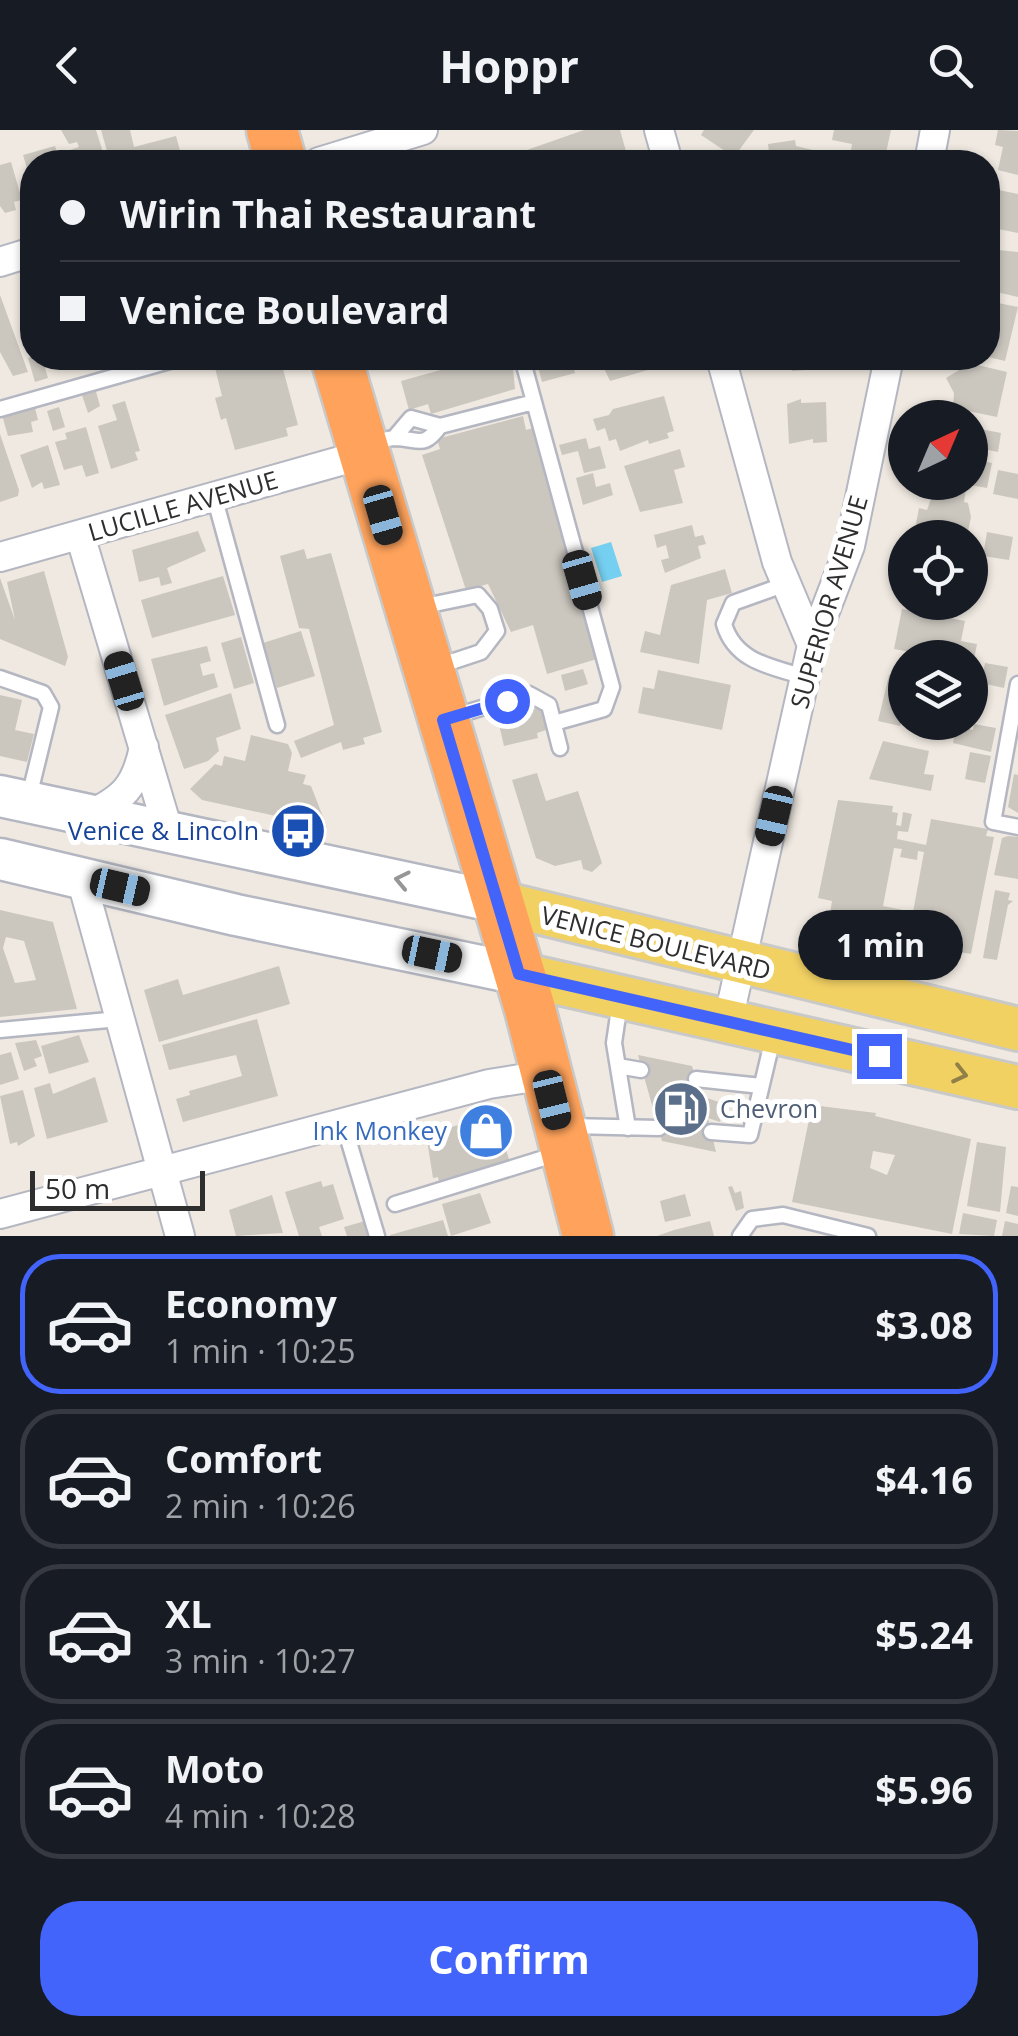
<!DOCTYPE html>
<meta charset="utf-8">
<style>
:root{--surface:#171b24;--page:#20242c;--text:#f1f3f6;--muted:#9ea1a6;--line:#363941;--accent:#4264fb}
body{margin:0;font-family:"Open Sans",sans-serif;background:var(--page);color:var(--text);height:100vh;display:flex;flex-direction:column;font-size:38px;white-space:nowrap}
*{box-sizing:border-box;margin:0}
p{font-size:32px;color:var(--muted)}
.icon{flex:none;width:55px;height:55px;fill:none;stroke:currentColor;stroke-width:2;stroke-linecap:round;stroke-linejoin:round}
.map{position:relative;height:1106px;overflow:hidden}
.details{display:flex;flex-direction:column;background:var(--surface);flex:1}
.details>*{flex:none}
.hud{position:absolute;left:20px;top:20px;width:980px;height:220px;border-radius:40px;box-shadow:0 2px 8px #0004;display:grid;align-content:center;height:220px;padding:0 40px;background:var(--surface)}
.needle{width:65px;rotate:44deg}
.tools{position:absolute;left:888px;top:270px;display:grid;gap:20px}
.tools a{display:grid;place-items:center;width:100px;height:100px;border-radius:50%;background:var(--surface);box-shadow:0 2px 8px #0004;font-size:50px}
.scale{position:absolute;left:30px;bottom:25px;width:175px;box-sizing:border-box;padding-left:10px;border:5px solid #2e2e2e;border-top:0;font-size:28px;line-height:35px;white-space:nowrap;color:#2e2e2e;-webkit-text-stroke:8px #fff;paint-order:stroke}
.end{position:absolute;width:45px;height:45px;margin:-22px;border:12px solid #4264fb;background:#fff;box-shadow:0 0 0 5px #fff}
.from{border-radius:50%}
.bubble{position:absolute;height:70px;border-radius:35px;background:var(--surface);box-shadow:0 2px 8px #0004;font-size:32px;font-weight:700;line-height:70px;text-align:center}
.car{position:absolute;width:30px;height:60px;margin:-30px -15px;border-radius:12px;box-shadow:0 0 8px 2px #0007;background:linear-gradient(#222 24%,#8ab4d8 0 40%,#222 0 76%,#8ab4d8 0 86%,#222 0)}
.hud b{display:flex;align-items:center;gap:35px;height:95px;font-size:38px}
.hud b+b{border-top:2px solid var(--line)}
.hud i{width:25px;height:25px;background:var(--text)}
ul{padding:18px 0 0;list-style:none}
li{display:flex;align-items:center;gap:30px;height:140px;margin:0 20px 15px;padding:0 20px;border:5px solid var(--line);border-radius:40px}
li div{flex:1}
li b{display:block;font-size:38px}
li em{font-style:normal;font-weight:700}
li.active{border-color:var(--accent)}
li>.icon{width:90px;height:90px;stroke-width:1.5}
.action{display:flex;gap:20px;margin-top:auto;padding:20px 40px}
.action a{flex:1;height:115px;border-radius:40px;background:var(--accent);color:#fff;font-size:40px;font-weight:700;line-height:115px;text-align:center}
header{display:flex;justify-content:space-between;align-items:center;height:130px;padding:0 40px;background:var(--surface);font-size:45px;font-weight:700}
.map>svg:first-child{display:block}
.water{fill:#75cff0}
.building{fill:#cbc7bf;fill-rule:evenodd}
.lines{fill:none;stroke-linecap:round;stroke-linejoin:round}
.lane-casing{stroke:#b4b7c1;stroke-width:19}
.street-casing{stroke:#b4b7c1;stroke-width:32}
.secondary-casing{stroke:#b4b7c1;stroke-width:45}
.primary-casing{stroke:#c9c9c9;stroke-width:48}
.highway-casing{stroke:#c9c9c9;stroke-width:55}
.lane{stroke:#fff;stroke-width:14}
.street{stroke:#fff;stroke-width:28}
.secondary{stroke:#fff;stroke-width:40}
.primary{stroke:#f2d163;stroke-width:42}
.highway{stroke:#ffa35c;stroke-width:50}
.oneway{stroke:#969696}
.oneway2{stroke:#908048}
.route{stroke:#4264fb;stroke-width:12}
.labels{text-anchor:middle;stroke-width:10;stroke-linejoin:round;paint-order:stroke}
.street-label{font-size:25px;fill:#2e2e2e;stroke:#fff}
.transit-label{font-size:25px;fill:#164399;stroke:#fff;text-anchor:end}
.service-label{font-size:25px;fill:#4e5e75;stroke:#fff;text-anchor:start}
.shop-label{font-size:25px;fill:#366cbe;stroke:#fff;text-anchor:end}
</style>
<header><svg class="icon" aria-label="back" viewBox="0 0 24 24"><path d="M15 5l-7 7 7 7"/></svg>Hoppr<svg class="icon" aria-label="search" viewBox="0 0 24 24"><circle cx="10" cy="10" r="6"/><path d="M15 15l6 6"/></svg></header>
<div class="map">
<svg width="1018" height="1106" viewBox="0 0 1018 1106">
<rect width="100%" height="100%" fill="#efe9e1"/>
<path class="water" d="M 611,412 L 622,446 L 602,452 L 591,418 Z"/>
<path class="building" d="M 61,0 L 96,0 L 106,32 L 71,32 L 67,21 L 79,17 L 77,12 L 69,14 Z
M 101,0 L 130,0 L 134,17 L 176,6 L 183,32 L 115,32 L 114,27 L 109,28 Z
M 584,0 L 620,0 L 629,32 L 527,32 L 524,21 Z
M 704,0 L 754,0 L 734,27 L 701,5 Z
M 834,0 L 891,0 L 884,32 L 849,32 L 852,14 L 832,10 Z
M 998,0 L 1018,1 L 1018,45 L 998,40 L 1003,17 L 995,15 Z
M 795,10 L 796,16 L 813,20 L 811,32 L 770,32 L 768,14 Z
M 55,16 L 60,32 L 32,32 L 29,45 L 23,25 Z
M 11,32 L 22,70 L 14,72 L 16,80 L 5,83 L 0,76 L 0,35 Z
M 994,59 L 1018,64 L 1018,103 L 988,97 L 988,64 L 992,65 Z
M 988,119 L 1018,122 L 1018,167 L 988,160 Z
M 0,165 L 28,242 L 13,246 L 0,222 Z
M 988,171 L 1018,177 L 1005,231 L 988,227 Z
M 32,174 L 32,207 L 31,207 L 23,177 Z
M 32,226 L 42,228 L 48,248 L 35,252 L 28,228 Z
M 222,228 L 280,228 L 298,295 L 286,298 L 288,306 L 235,320 L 226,288 L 221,290 L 215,268 L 222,266 L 213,230 Z
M 484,228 L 512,228 L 515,259 L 431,284 L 428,274 L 409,280 L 401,251 Z
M 536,228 L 571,228 L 575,243 L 542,252 Z
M 599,228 L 655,228 L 658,237 L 610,251 Z
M 791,228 L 818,228 L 819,239 L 792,241 Z
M 961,231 L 1007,242 L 997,287 L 953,278 L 954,263 L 946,248 L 959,240 Z
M 95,258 L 100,276 L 88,283 L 81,262 Z
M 664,266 L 674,301 L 667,303 L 669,308 L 649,314 L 648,310 L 620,321 L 616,309 L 609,311 L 605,298 L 597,301 L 593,289 L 609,285 L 613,279 Z
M 801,269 L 801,273 L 826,272 L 827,312 L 813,313 L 813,309 L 789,314 L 787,274 Z
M 125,271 L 140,321 L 135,322 L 138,330 L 111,339 L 98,296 L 117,290 L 112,275 Z
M 59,277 L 65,297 L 53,301 L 47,281 Z
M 27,278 L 35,278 L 38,290 L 31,292 L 33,302 L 8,306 L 2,285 Z
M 523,286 L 526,300 L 533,298 L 598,524 L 597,529 L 547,544 L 533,495 L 511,502 L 488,454 L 466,460 L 422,325 L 440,319 L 437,309 Z
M 86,297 L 99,343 L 86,347 L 82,335 L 64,340 L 55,312 L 67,309 L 65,303 Z
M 970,297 L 1001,303 L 998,322 L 979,318 L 977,330 L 992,333 L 987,358 L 970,355 Z
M 0,304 L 19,360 L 18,366 L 0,372 Z
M 586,308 L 589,319 L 600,316 L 606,338 L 584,343 L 578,321 L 562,325 L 559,315 Z
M 48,315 L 60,355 L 44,359 L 42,352 L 32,358 L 20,325 Z
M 680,319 L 685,337 L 674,340 L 683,373 L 640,382 L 624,336 Z
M 998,340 L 1018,344 L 1018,369 L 993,364 Z
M 593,343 L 596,357 L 610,353 L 613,365 L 583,375 L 576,348 Z
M 937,352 L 966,358 L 964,372 L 968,373 L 971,387 L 967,406 L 928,408 L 929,402 L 915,399 L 919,378 L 927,380 Z
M 692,395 L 695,407 L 703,405 L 706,414 L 698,416 L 701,428 L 665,443 L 661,430 L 669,428 L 666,415 L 657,418 L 654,405 Z
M 198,401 L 206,421 L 167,438 L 172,453 L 161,456 L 159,447 L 139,452 L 132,420 Z
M 987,402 L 1013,407 L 1009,430 L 983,426 Z
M 304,419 L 307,429 L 331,423 L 382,602 L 363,608 L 365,614 L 343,620 L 341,612 L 301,628 L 294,611 L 334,595 L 309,499 L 299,498 L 280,426 Z
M 970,429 L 981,431 L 975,460 L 970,459 Z
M 725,439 L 732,463 L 707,470 L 699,534 L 640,522 L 645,501 L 660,505 L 671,455 Z
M 44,441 L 68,527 L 65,536 L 0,509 L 0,448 L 15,490 L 7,452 Z
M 223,446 L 235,485 L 152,508 L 141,470 Z
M 902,479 L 965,491 L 961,511 L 977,514 L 972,540 L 970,528 L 937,528 L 930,525 L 931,521 L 922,520 L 921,524 L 894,519 Z
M 301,501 L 315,546 L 277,558 L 263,513 Z
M 241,507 L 254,553 L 234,559 L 221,513 Z
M 207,516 L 211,531 L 200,534 L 203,546 L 214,543 L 218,557 L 164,576 L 151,529 Z
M 985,533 L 1008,537 L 1004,558 L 981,553 Z
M 583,539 L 588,554 L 565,561 L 561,545 Z
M 658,540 L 731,555 L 722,600 L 638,583 L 643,557 L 654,559 Z
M 895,542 L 905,544 L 905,587 L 900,596 L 878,591 L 889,545 L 895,547 Z
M 231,563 L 241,599 L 216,608 L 219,621 L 208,631 L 184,639 L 165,585 Z
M 0,565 L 22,570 L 15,600 L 34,604 L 27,632 L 0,626 Z
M 531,578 L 544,579 L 549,599 L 537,603 L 538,608 L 504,616 L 497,586 Z
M 974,594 L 996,598 L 991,622 L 953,613 L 956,596 L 973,600 Z
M 251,605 L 288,614 L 292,623 L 288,641 L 306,645 L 303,654 L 311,656 L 327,697 L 202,670 L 190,659 L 215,634 L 222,636 L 224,626 L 245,631 Z
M 883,611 L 929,621 L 924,644 L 934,645 L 931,661 L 869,649 Z
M 970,622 L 991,626 L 985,653 L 965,649 Z
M 537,643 L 546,671 L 578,661 L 602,733 L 592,742 L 583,739 L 581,730 L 555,736 L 536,728 L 512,650 Z
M 1014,644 L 1018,645 L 1018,683 L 1008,677 Z
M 838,670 L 893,676 L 892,682 L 898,683 L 896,695 L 901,696 L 903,682 L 912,684 L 908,702 L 898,701 L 897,709 L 926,715 L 931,689 L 988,699 L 986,706 L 994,707 L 971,824 L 959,822 L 959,818 L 911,813 L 914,796 L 902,794 L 908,786 L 891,787 L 888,805 L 829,790 L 832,771 L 818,768 ZM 894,718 L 902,719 L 900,727 L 917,730 L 918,721 L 924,722 L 913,782 L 883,776 Z
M 1008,706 L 1018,707 L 1018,749 L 994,745 L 1002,708 Z
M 995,760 L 1010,763 L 1008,770 L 1013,771 L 1008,775 L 997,830 L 983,828 Z
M 0,780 L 53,792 L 77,879 L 0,887 ZM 6,807 L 24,811 L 36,850 L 15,853 L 3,818 Z
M 279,836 L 290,874 L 159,912 L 144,860 L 178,849 L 183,865 Z
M 257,889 L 278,966 L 183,992 L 176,969 L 190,965 L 189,961 L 242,946 L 236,925 L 169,940 L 162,915 Z
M 79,905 L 89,932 L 49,944 L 41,916 Z
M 36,910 L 42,926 L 34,929 L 37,936 L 24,941 L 15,913 Z
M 11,922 L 19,949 L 0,955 L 0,925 Z
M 638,925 L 692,936 L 701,966 L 725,974 L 720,992 L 708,988 L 716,1022 L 662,1011 Z
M 95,947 L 108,992 L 47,1009 L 34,958 L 50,953 L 53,964 Z
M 23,960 L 35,1006 L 18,1016 L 17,1012 L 10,1014 L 0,966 Z
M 812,975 L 876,983 L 875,986 L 971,1009 L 952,1104 L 792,1072 ZM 873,1021 L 895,1025 L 887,1045 L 870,1038 Z
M 491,986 L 497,989 L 510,1033 L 439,1052 L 438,1047 L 433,1048 L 426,1004 Z
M 977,1012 L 1006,1017 L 1000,1082 L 967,1076 Z
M 321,1051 L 323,1057 L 333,1054 L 344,1089 L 319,1097 L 322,1106 L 299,1106 L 285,1062 Z
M 732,1056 L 735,1063 L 741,1061 L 744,1078 L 736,1081 L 728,1057 Z
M 1011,1056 L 1018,1057 L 1018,1086 L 1006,1083 Z
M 480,1063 L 491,1093 L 451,1106 L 442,1074 Z
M 685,1064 L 691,1086 L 665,1092 L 660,1071 Z
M 272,1065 L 283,1103 L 236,1106 L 229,1080 Z
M 963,1083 L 997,1090 L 994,1106 L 959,1104 Z
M 443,1090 L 448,1106 L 390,1106 L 390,1105 Z
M 365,1091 L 369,1106 L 347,1106 L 344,1097 Z
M 710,1091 L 714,1106 L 657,1106 L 674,1100 Z
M 1005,1091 L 1018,1094 L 1018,1106 L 1002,1106 Z"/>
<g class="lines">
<g class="lane-casing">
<path id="lane" d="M 522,228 L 612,557 L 604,579 L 554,593
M 0,279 L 180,228
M 440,296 L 534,272
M 369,315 C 376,313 387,308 395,308 C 420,309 423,319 440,296 L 411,288 L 394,308
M 214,366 L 277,595
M 786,454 L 733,473 L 724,494 C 735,532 772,537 805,547
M 420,477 L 478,465 L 490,479 L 497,501 L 481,522 L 439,536
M 0,548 L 43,563 L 51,577 L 29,667
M 1018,554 L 993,692 L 1018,697
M 451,587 L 529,564 L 549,575 L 560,618
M 620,872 L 614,913 L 628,998
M 0,900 L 119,889
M 618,936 L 641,940
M 696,949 L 761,956
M 343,992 L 377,1106
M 569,996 L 659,998
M 711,1002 L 750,1005 L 773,908
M 395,1074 L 560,1023
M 740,1106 L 752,1089 L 783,1085 L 868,1106"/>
</g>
<g class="street-casing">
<path id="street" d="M 659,0 L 668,32
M 319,32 L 423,0
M 929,32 L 935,0
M 0,132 L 32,122
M 721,228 L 777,432 L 812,515
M 80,405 L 168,700
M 0,427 L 365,324
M 87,686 C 123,669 136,657 144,617
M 81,748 L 180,1106
M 728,891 L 812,515 L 850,416 L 889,228
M 0,1084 L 489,954 L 546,945"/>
</g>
<g class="secondary-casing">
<path id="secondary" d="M 0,666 L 497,772
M 0,729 L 236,785 L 519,844"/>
</g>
<g class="primary-casing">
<path id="primary" d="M 497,772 L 1018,899
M 519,844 L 1018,957"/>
</g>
<g class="highway-casing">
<path id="highway" d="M 272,0 L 281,32
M 336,228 L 530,879 L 588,1106"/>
</g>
<use href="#lane" class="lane"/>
<use href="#street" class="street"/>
<use href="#secondary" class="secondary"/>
<use href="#primary" class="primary"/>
<use href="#highway" class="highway"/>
</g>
<defs><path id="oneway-chevron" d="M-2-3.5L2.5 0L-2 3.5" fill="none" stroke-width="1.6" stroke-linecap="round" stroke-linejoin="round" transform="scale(2.5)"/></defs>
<use class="oneway" href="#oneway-chevron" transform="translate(402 750) rotate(-168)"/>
<use class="oneway2" href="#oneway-chevron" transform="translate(960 944) rotate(13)"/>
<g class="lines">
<path class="route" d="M 507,571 L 443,590 L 519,844 L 879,926"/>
</g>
<defs>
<g id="bus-disc" transform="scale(2.875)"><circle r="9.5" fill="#1a4fb4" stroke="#fff"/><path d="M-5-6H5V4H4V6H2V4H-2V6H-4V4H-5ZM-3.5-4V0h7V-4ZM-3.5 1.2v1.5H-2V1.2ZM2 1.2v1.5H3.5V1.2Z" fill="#fff"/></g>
<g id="fuel-disc" transform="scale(2.875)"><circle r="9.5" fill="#5c6f8a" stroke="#fff"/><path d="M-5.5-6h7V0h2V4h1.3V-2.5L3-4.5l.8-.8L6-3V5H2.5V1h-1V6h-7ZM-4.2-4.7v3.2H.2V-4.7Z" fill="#fff"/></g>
<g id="shop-disc" transform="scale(2.875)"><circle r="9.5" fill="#3f7fe0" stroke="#fff"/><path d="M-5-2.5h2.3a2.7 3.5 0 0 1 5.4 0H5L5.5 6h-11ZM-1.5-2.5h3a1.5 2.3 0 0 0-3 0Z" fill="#fff"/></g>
</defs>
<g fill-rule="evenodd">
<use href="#bus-disc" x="298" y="701"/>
<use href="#fuel-disc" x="681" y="979"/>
<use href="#shop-disc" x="486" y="1001"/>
</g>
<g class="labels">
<g class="street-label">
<text transform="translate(183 376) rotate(-16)" y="9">LUCILLE AVENUE</text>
<text transform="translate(829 472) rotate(-74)" y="9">SUPERIOR AVENUE</text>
<text transform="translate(656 813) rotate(14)" y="9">VENICE BOULEVARD</text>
</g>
<g class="transit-label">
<text x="259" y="710">Venice &amp; Lincoln</text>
</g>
<g class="service-label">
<text x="720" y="988">Chevron</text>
</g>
<g class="shop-label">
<text x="447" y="1010">Ink Monkey</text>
</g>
</g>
</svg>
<div class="tools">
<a><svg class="needle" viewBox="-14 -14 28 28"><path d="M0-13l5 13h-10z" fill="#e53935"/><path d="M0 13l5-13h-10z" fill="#9ea1a6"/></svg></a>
<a><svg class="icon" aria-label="locate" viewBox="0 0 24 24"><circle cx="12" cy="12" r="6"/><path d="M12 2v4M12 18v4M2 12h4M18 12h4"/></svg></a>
<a><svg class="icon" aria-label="layers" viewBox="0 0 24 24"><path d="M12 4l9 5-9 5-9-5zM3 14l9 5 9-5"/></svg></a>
</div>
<div class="scale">50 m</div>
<i class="end from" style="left:507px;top:571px"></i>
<i class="end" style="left:879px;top:926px"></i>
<div class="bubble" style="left:798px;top:780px;width:165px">1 min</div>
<i class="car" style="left:383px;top:385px;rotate:164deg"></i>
<i class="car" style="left:582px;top:450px;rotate:164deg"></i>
<i class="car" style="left:124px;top:551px;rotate:343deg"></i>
<i class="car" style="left:774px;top:686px;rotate:193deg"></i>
<i class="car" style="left:120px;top:757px;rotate:103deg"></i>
<i class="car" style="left:432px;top:824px;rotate:102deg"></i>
<i class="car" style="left:552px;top:970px;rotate:166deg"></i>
<div class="hud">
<b><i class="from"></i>Wirin Thai Restaurant</b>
<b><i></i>Venice Boulevard</b>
</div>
</div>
<section class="details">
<ul>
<li class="active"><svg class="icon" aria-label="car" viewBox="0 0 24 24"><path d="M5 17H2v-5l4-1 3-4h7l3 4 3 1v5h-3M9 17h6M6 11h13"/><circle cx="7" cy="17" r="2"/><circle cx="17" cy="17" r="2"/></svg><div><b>Economy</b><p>1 min · 10:25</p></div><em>$3.08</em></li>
<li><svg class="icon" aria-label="car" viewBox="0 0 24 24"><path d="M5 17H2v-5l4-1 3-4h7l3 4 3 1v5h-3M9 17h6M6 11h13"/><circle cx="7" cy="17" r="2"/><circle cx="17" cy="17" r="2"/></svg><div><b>Comfort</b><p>2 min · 10:26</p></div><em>$4.16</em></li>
<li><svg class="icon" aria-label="car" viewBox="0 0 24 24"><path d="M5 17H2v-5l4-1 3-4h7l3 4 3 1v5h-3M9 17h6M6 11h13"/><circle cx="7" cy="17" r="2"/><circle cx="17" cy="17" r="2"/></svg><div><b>XL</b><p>3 min · 10:27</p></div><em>$5.24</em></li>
<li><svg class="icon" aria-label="car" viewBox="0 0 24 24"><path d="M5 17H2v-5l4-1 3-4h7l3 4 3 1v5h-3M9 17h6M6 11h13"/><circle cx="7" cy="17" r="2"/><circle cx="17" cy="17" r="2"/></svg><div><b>Moto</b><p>4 min · 10:28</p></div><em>$5.96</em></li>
</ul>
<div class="action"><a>Confirm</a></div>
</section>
